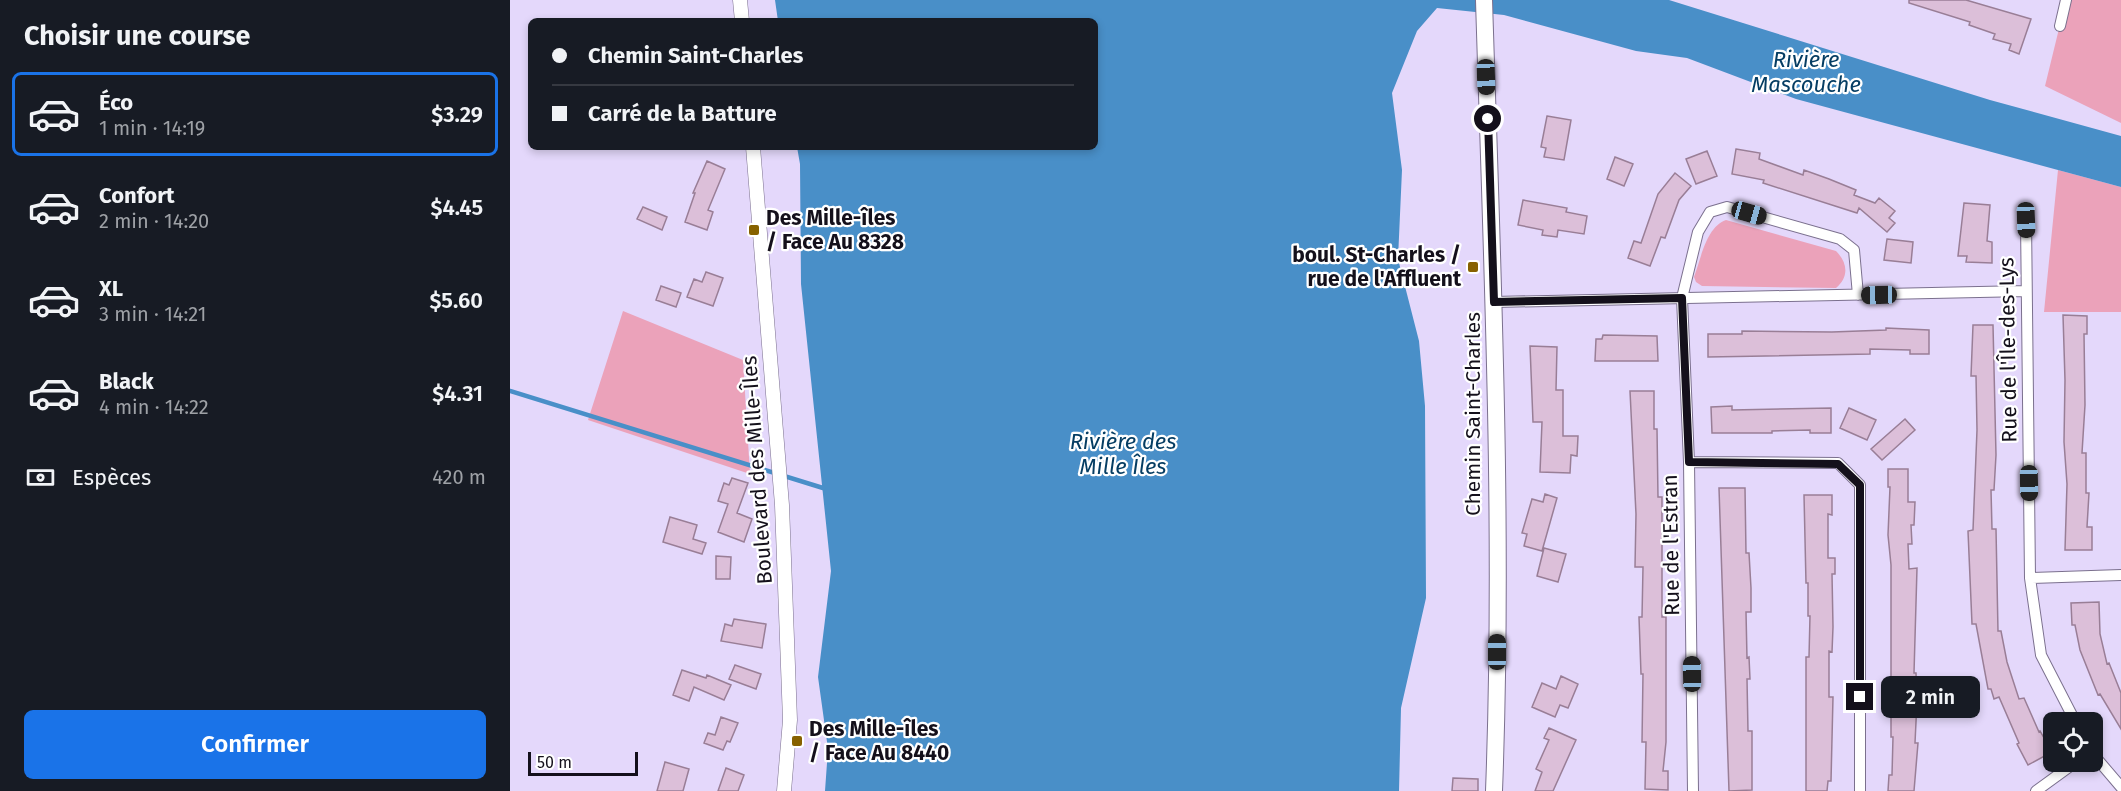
<!DOCTYPE html>
<html lang="fr">
<meta charset="utf-8">
<style>
:root{--surface:#171b24;--page:#20242c;--text:#f1f3f6;--muted:#9ea1a6;--line:#363941;--accent:#1a73e8}
body{margin:0;font-family:"Fira Sans",sans-serif;background:var(--page);color:var(--text);height:100vh;display:flex;flex-direction:column;font-size:22px;white-space:nowrap}
*{box-sizing:border-box;margin:0}
p{font-size:20px;color:var(--muted)}
.icon{flex:none;width:33px;height:33px;fill:none;stroke:currentColor;stroke-width:2;stroke-linecap:round;stroke-linejoin:round}
.map{position:relative;flex:1;overflow:hidden}
.panel{display:flex;flex-direction:column;background:var(--surface);width:510px}
.panel>*{flex:none}
.guide{position:absolute;left:18px;top:18px;width:570px;height:132px;border-radius:9px;box-shadow:0 3px 9px #0003;display:grid;align-content:center;height:132px;padding:0 24px;background:var(--surface)}
.buttons{position:absolute;left:1533px;top:712px;display:grid;gap:12px}
.buttons a{display:grid;place-items:center;width:60px;height:60px;border-radius:9px;background:var(--surface);box-shadow:0 3px 9px #0003;font-size:30px}
.scale{position:absolute;left:18px;bottom:15px;width:110px;box-sizing:border-box;padding-left:6px;border:3px solid #14101b;border-top:0;font-size:16px;line-height:21px;white-space:nowrap;color:#14101b;-webkit-text-stroke:4px #fff;paint-order:stroke}
.end{position:absolute;width:27px;height:27px;margin:-14px;border:8px solid #14101b;background:#fff;box-shadow:0 0 0 3px #fff}
.from{border-radius:50%}
.bubble{position:absolute;height:42px;border-radius:9px;background:var(--surface);box-shadow:0 3px 9px #0003;font-size:20px;font-weight:600;line-height:42px;text-align:center}
.car{position:absolute;width:18px;height:36px;margin:-18px -9px;border-radius:8px;box-shadow:0 0 4px 2px #0007;background:linear-gradient(#222 24%,#8ab4d8 0 40%,#222 0 76%,#8ab4d8 0 86%,#222 0)}
.guide b{display:flex;align-items:center;gap:21px;height:57px;font-size:22px}
.guide b+b{border-top:2px solid var(--line)}
.guide i{width:15px;height:15px;background:var(--text)}
ul{padding:0;list-style:none}
li{display:flex;align-items:center;gap:18px;height:84px;margin:0 12px 9px;padding:0 12px;border:3px solid transparent;border-radius:9px}
li div{flex:1}
li b{display:block;font-size:22px}
li em{font-style:normal;font-weight:600}
li.active{border-color:var(--accent)}
li>.icon{width:54px;height:54px;stroke-width:1.5}
h2{padding:0 24px;font-size:27px;line-height:72px}
.pay{display:flex;align-items:center;gap:15px;height:66px;padding:0 24px;font-size:22px}
.pay p{margin-inline-start:auto}
.action{display:flex;gap:12px;margin-top:auto;padding:12px 24px}
.action a{flex:1;height:69px;border-radius:9px;background:var(--accent);color:#fff;font-size:24px;font-weight:600;line-height:69px;text-align:center}
main{display:flex;flex:1;min-height:0}
.map>svg:first-child{display:block}
.green{fill:#eba2ba}
.water{fill:#498fc8}
.lines{fill:none;stroke-linecap:round;stroke-linejoin:round}
.stream{stroke:#498fc8;stroke-width:4.5}
.building{fill:#dcbfd9;stroke:#997e96;stroke-width:1.5}
.minor-casing{stroke:#7b708e;stroke-width:12}
.tertiary-casing{stroke:#7b708e;stroke-width:15}
.secondary-casing{stroke:#7b708e;stroke-width:18}
.minor{stroke:#fff;stroke-width:10}
.tertiary{stroke:#fff;stroke-width:14}
.secondary{stroke:#fff;stroke-width:16}
.route{stroke:#14101b;stroke-width:8}
.poi-dot{fill:#876100;stroke:#fff;stroke-width:2}
.labels{text-anchor:middle;stroke-width:4.5;stroke-linejoin:round;paint-order:stroke}
.poi-label{font-size:21px;font-weight:bold;fill:#14101b;stroke:#fff;text-anchor:start}
.street-label{font-size:21px;fill:#14101b;stroke:#fff}
.water-label{font-size:22px;font-style:italic;fill:#053d63;stroke:#fff}
</style>
<main>
<section class="panel">
<h2>Choisir une course</h2>
<ul>
<li class="active"><svg class="icon" aria-label="car" viewBox="0 0 24 24"><path d="M5 17H2v-5l4-1 3-4h7l3 4 3 1v5h-3M9 17h6M6 11h13"/><circle cx="7" cy="17" r="2"/><circle cx="17" cy="17" r="2"/></svg><div><b>Éco</b><p>1 min · 14:19</p></div><em>$3.29</em></li>
<li><svg class="icon" aria-label="car" viewBox="0 0 24 24"><path d="M5 17H2v-5l4-1 3-4h7l3 4 3 1v5h-3M9 17h6M6 11h13"/><circle cx="7" cy="17" r="2"/><circle cx="17" cy="17" r="2"/></svg><div><b>Confort</b><p>2 min · 14:20</p></div><em>$4.45</em></li>
<li><svg class="icon" aria-label="car" viewBox="0 0 24 24"><path d="M5 17H2v-5l4-1 3-4h7l3 4 3 1v5h-3M9 17h6M6 11h13"/><circle cx="7" cy="17" r="2"/><circle cx="17" cy="17" r="2"/></svg><div><b>XL</b><p>3 min · 14:21</p></div><em>$5.60</em></li>
<li><svg class="icon" aria-label="car" viewBox="0 0 24 24"><path d="M5 17H2v-5l4-1 3-4h7l3 4 3 1v5h-3M9 17h6M6 11h13"/><circle cx="7" cy="17" r="2"/><circle cx="17" cy="17" r="2"/></svg><div><b>Black</b><p>4 min · 14:22</p></div><em>$4.31</em></li>
</ul>
<div class="pay"><svg class="icon" aria-label="cash" viewBox="0 0 24 24"><path d="M3 7h18v10H3z"/><circle cx="12" cy="12" r="2"/></svg>Espèces<p>420 m</p></div>
<div class="action"><a>Confirmer</a></div>
</section>
<div class="map">
<svg width="1611" height="791" viewBox="0 0 1611 791">
<rect width="100%" height="100%" fill="#e4d8fb"/>
<path class="green" d="M 1556,0 L 1611,0 L 1611,123 L 1535,86 Z
M 1548,170 L 1611,187 L 1611,312 L 1534,312 Z
M 1216,220 L 1326,251 C 1338,263 1339,277 1326,288 L 1192,286 L 1186,282 L 1184,277 C 1191,259 1196,227 1216,220 Z
M 113,311 L 233,360 L 240,474 L 78,420 Z"/>
<path class="water" d="M 265,0 L 1159,0 L 1480,100 L 1611,136 L 1611,187 L 1286,99 L 1177,58 L 1126,51 L 994,15 L 927,8 L 907,31 L 882,93 L 892,170 L 888,259 L 909,341 L 915,406 L 916,598 L 891,708 L 889,791 L 315,791 L 318,749 L 308,677 L 321,571 L 291,284 L 290,164 L 287,147 L 585,147 L 585,21 L 268,21 Z"/>
<g class="lines">
<path class="stream" d="M 0,391 L 313,488"/>
</g>
<path class="building" d="M 1399,0 L 1456,0 L 1521,19 L 1509,54 L 1499,50 L 1501,44 L 1483,39 L 1485,34 L 1459,25 L 1460,22 L 1399,3 Z
M 1037,116 L 1061,120 L 1054,160 L 1034,157 L 1036,148 L 1031,147 Z
M 1226,149 L 1250,153 L 1249,159 L 1293,175 L 1294,170 L 1319,179 L 1346,190 L 1344,195 L 1365,203 L 1369,198 L 1385,211 L 1379,218 L 1385,223 L 1377,232 L 1349,208 L 1347,213 L 1253,183 L 1254,180 L 1222,174 Z
M 1197,151 L 1207,176 L 1186,184 L 1176,159 Z
M 1105,157 L 1123,164 L 1114,186 L 1097,179 Z
M 197,161 L 215,169 L 198,210 L 203,212 L 197,230 L 175,222 L 185,193 L 183,193 Z
M 1165,173 L 1181,186 L 1169,200 L 1155,238 L 1151,237 L 1140,266 L 1118,258 L 1124,241 L 1131,243 L 1148,194 Z
M 1013,200 L 1057,208 L 1056,212 L 1077,216 L 1074,234 L 1048,230 L 1047,237 L 1032,235 L 1033,230 L 1008,225 Z
M 1454,203 L 1480,205 L 1477,241 L 1482,242 L 1482,263 L 1456,262 L 1457,256 L 1448,256 Z
M 133,207 L 157,217 L 152,230 L 127,219 Z
M 1377,239 L 1403,242 L 1401,263 L 1374,260 Z
M 196,272 L 213,278 L 203,306 L 177,297 L 184,279 L 192,282 Z
M 151,286 L 171,293 L 166,307 L 146,300 Z
M 1553,315 L 1577,316 L 1577,334 L 1574,334 L 1575,405 L 1572,453 L 1576,453 L 1576,493 L 1579,493 L 1577,527 L 1582,527 L 1582,550 L 1555,550 L 1557,484 L 1554,442 L 1555,380 Z
M 1463,325 L 1483,325 L 1486,455 L 1484,490 L 1481,490 L 1482,529 L 1486,529 L 1488,631 L 1491,631 L 1497,662 L 1509,699 L 1514,698 L 1529,732 L 1530,731 L 1542,752 L 1518,765 L 1507,744 L 1509,743 L 1489,697 L 1484,699 L 1481,689 L 1478,689 L 1466,624 L 1462,624 L 1458,531 L 1463,530 L 1467,430 L 1466,376 L 1461,376 Z
M 1376,328 L 1419,330 L 1419,354 L 1400,354 L 1400,350 L 1360,349 L 1360,354 L 1198,357 L 1198,334 L 1232,334 L 1232,331 L 1322,332 L 1376,330 Z
M 1093,335 L 1147,336 L 1148,361 L 1085,361 L 1086,339 L 1092,339 Z
M 1020,346 L 1047,347 L 1046,390 L 1053,390 L 1053,436 L 1068,436 L 1067,456 L 1061,455 L 1060,473 L 1030,472 L 1032,422 L 1023,422 Z
M 1120,391 L 1144,391 L 1144,429 L 1147,429 L 1148,497 L 1152,497 L 1152,617 L 1156,617 L 1156,742 L 1153,771 L 1158,771 L 1158,790 L 1135,789 L 1136,742 L 1132,742 L 1133,674 L 1131,674 L 1129,617 L 1132,617 L 1133,567 L 1125,567 L 1126,514 Z
M 1222,406 L 1222,410 L 1321,408 L 1321,433 L 1300,433 L 1300,430 L 1262,431 L 1262,433 L 1202,433 L 1201,407 Z
M 1339,408 L 1366,420 L 1357,440 L 1330,428 Z
M 1395,419 L 1405,430 L 1372,460 L 1361,449 Z
M 1378,469 L 1398,469 L 1398,502 L 1405,502 L 1404,525 L 1401,525 L 1402,544 L 1398,544 L 1399,569 L 1407,568 L 1404,673 L 1406,673 L 1407,701 L 1405,743 L 1408,743 L 1404,791 L 1378,791 L 1379,775 L 1382,775 L 1383,737 L 1381,737 L 1381,565 L 1378,535 L 1380,487 L 1378,487 Z
M 222,478 L 238,483 L 227,513 L 242,519 L 234,542 L 208,532 L 218,504 L 208,501 L 214,483 L 219,485 Z
M 1209,488 L 1235,488 L 1236,553 L 1239,553 L 1241,588 L 1241,612 L 1236,612 L 1237,658 L 1239,657 L 1240,679 L 1237,679 L 1238,731 L 1242,731 L 1242,790 L 1219,791 Z
M 1035,494 L 1047,498 L 1032,551 L 1014,546 L 1017,534 L 1012,533 L 1022,499 L 1033,502 Z
M 1294,495 L 1322,495 L 1322,515 L 1318,514 L 1318,558 L 1325,558 L 1325,574 L 1322,574 L 1323,627 L 1322,652 L 1319,651 L 1319,697 L 1323,697 L 1321,781 L 1318,781 L 1317,791 L 1296,791 L 1296,657 L 1299,657 L 1300,616 L 1298,616 L 1298,583 L 1296,583 Z
M 160,517 L 187,525 L 183,539 L 196,543 L 192,554 L 153,542 Z
M 1034,548 L 1056,554 L 1048,582 L 1027,576 Z
M 206,556 L 221,557 L 220,579 L 206,579 Z
M 1589,602 L 1590,634 L 1597,664 L 1599,663 L 1611,693 L 1611,729 L 1590,694 L 1588,695 L 1570,650 L 1565,625 L 1562,625 L 1561,603 Z
M 224,619 L 256,624 L 252,648 L 211,641 L 215,624 L 222,626 Z
M 225,665 L 251,674 L 246,689 L 219,679 Z
M 172,670 L 196,678 L 197,675 L 221,685 L 214,700 L 184,687 L 179,701 L 163,695 Z
M 1051,676 L 1068,684 L 1058,708 L 1050,705 L 1045,717 L 1022,707 L 1032,683 L 1046,689 Z
M 211,717 L 228,723 L 220,742 L 217,741 L 213,750 L 194,743 L 198,733 L 205,735 Z
M 1039,728 L 1066,740 L 1043,791 L 1025,791 L 1032,772 L 1026,769 L 1039,740 L 1034,738 Z
M 155,762 L 179,769 L 173,791 L 147,791 Z
M 216,768 L 234,775 L 228,791 L 208,791 Z
M 943,778 L 968,779 L 968,791 L 942,791 Z"/>
<g class="lines">
<g class="minor-casing">
<path id="minor" d="M 1550,26 L 1556,0
M 1516,220 L 1520,578 L 1531,655 L 1566,723
M 984,302 L 1516,291
M 1179,462 L 1328,463 L 1350,485 L 1350,791
M 1520,578 L 1611,575
M 1582,753 L 1611,787
M 1183,791 L 1179,462 L 1172,298 L 1188,232 L 1200,212 L 1217,207 L 1330,239 L 1344,250 L 1348,295
M 1526,791 L 1566,762"/>
</g>
<g class="tertiary-casing">
<path id="tertiary" d="M 230,0 L 232,21
M 243,147 L 272,505 L 280,720 L 274,791"/>
</g>
<g class="secondary-casing">
<path id="secondary" d="M 974,0 C 982,263 994,528 984,791"/>
</g>
<use href="#minor" class="minor"/>
<use href="#tertiary" class="tertiary"/>
<use href="#secondary" class="secondary"/>
</g>
<g class="lines">
<path class="route" d="M 978,119 L 984,302 L 1172,298 L 1179,462 L 1328,464 L 1350,485 L 1350,697"/>
</g>
<g class="poi-dot">
<rect x="238" y="224" width="12" height="12" rx="3"/>
<rect x="957" y="261" width="12" height="12" rx="3"/>
<rect x="281" y="735" width="12" height="12" rx="3"/>
</g>
<g class="labels">
<g class="poi-label">
<text x="256" y="225">Des Mille-îles<tspan x="256" dy="24">/ Face Au 8328</tspan></text>
<text x="951" y="262" text-anchor="end">boul. St-Charles /<tspan x="951" dy="24">rue de l'Affluent</tspan></text>
<text x="299" y="736">Des Mille-îles<tspan x="299" dy="24">/ Face Au 8440</tspan></text>
</g>
<g class="street-label">
<text transform="translate(1498 350) rotate(-91)" y="7">Rue de l'Île-des-Lys</text>
<text transform="translate(963 414) rotate(-90)" y="7">Chemin Saint-Charles</text>
<text transform="translate(247 470) rotate(-94)" y="7">Boulevard des Mille-Îles</text>
<text transform="translate(1161 545) rotate(-91)" y="7">Rue de l'Estran</text>
</g>
<g class="water-label">
<text x="1296" y="67">Rivière<tspan x="1296" dy="25">Mascouche</tspan></text>
<text x="613" y="449">Rivière des<tspan x="613" dy="25">Mille Îles</tspan></text>
</g>
</g>
</svg>
<div class="buttons">
<a><svg class="icon" aria-label="locate" viewBox="0 0 24 24"><circle cx="12" cy="12" r="6"/><path d="M12 2v4M12 18v4M2 12h4M18 12h4"/></svg></a>
</div>
<div class="scale">50 m</div>
<i class="end from" style="left:978px;top:119px"></i>
<i class="end" style="left:1350px;top:697px"></i>
<div class="bubble" style="left:1371px;top:676px;width:99px">2 min</div>
<i class="car" style="left:976px;top:77px;rotate:178deg"></i>
<i class="car" style="left:1239px;top:213px;rotate:106deg"></i>
<i class="car" style="left:1516px;top:220px;rotate:178deg"></i>
<i class="car" style="left:1369px;top:295px;rotate:269deg"></i>
<i class="car" style="left:1519px;top:483px;rotate:179deg"></i>
<i class="car" style="left:987px;top:652px;rotate:0deg"></i>
<i class="car" style="left:1182px;top:674px;rotate:359deg"></i>
<div class="guide">
<b><i class="from"></i>Chemin Saint-Charles</b>
<b><i></i>Carré de la Batture</b>
</div>
</div>
</main>
